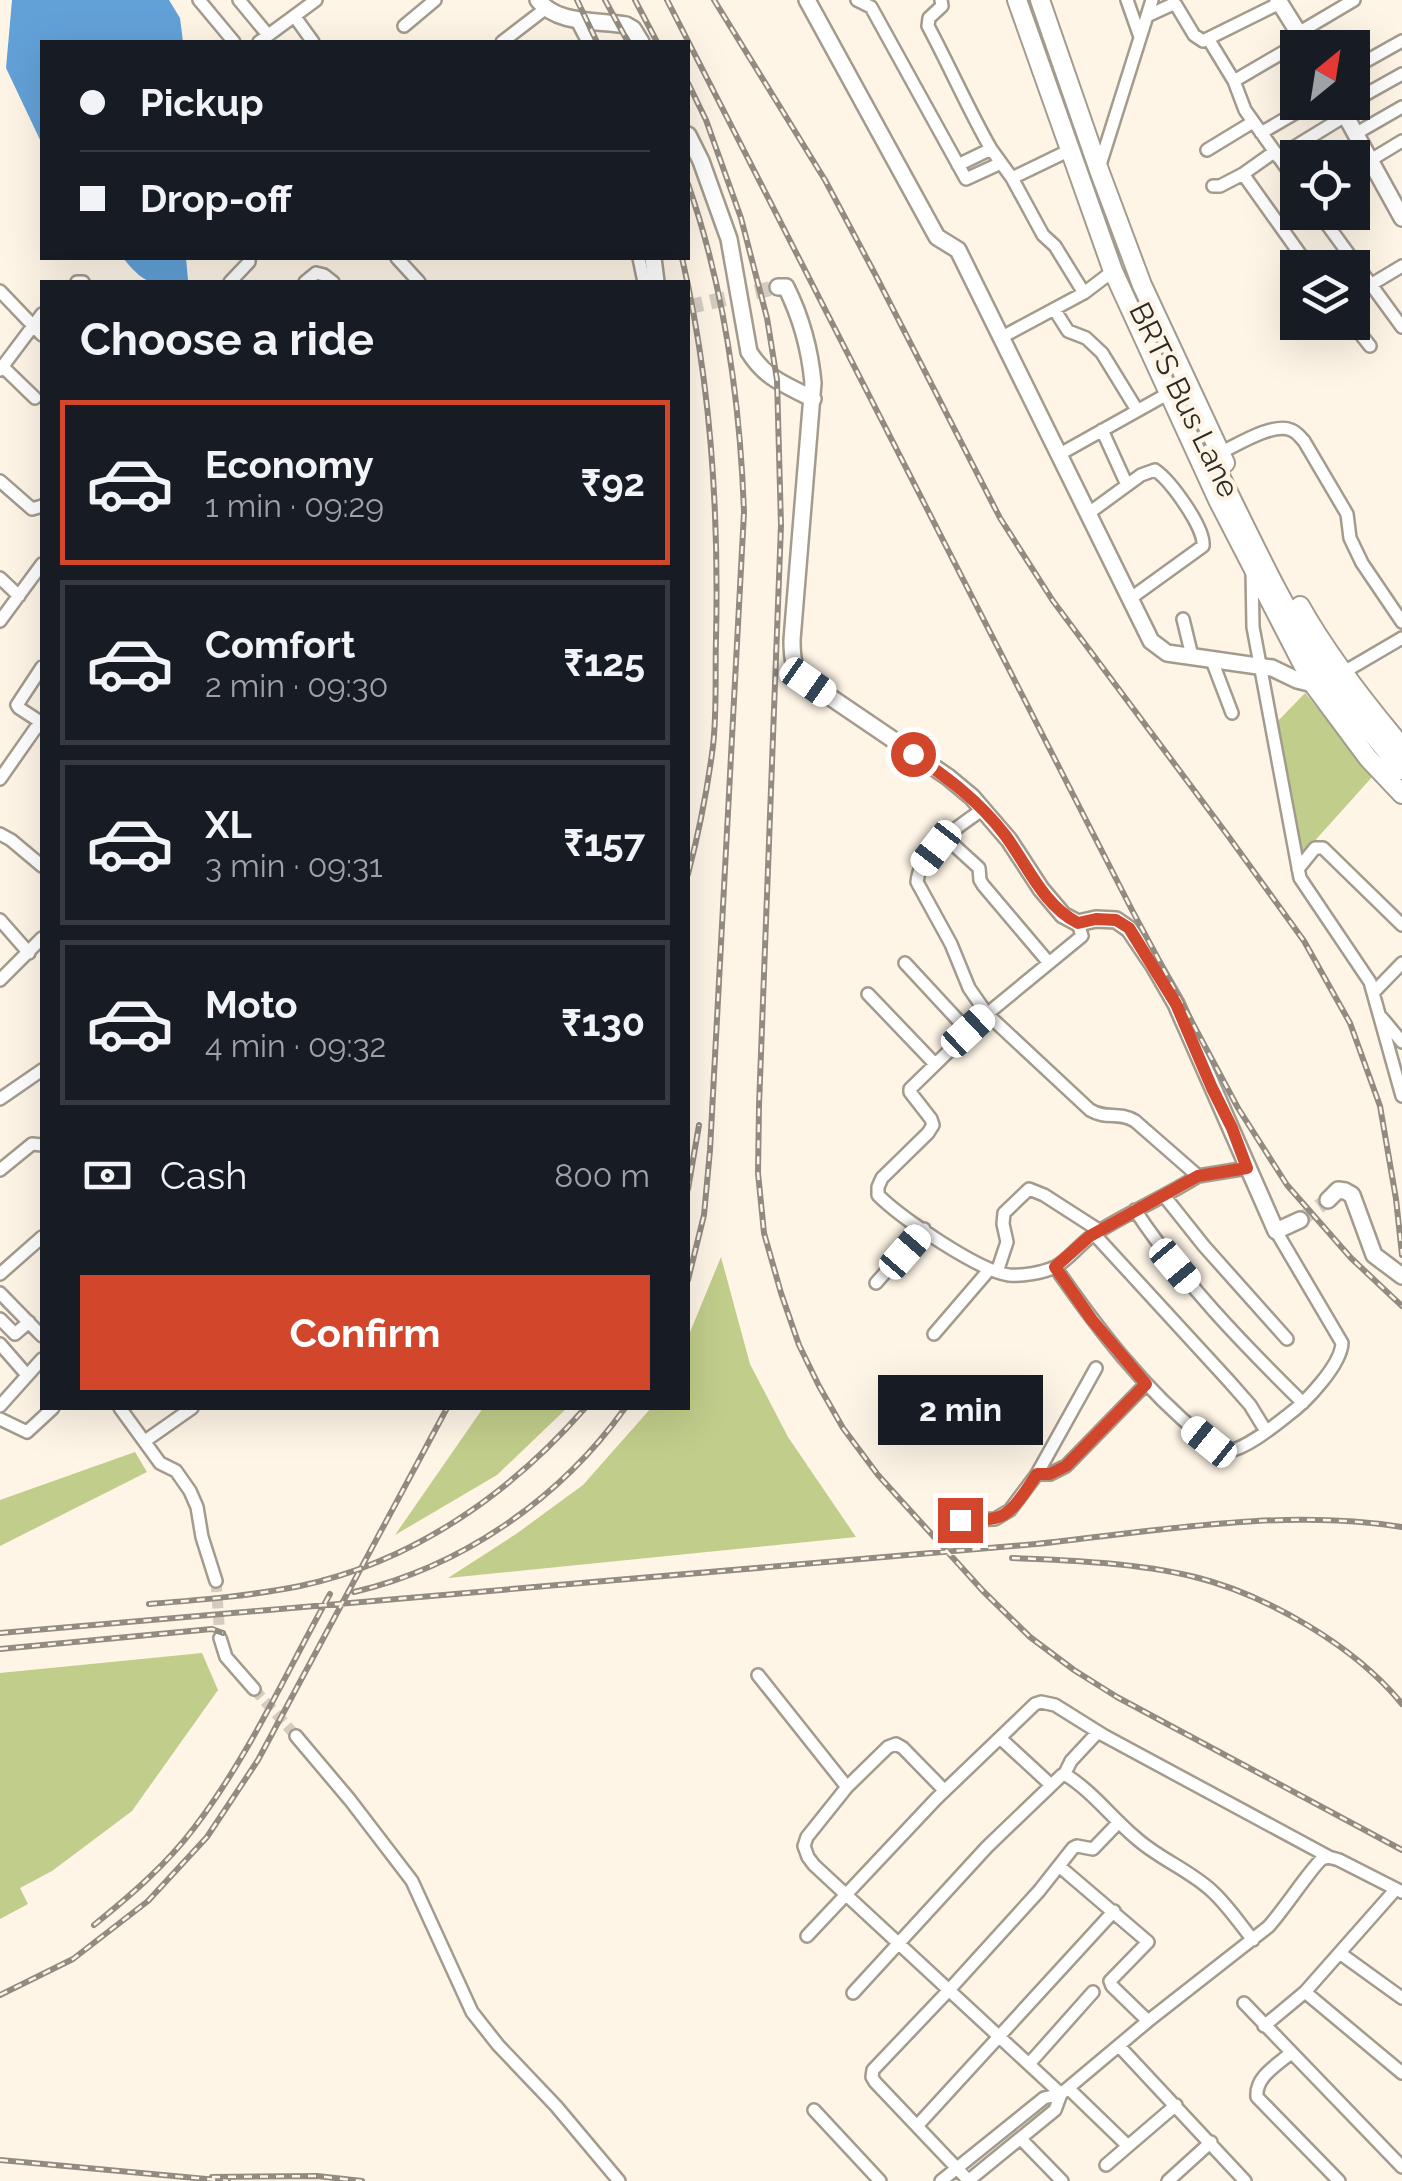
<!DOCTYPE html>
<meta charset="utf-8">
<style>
:root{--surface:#171b24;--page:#242831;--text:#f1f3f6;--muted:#9ea1a6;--line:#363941;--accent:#d2462b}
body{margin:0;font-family:Raleway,sans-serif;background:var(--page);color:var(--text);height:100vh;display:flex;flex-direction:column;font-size:38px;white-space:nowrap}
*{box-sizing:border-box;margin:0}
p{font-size:32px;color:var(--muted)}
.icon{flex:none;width:55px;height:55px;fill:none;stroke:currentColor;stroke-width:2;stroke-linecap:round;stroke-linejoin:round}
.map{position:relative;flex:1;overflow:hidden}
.side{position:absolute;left:40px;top:280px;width:650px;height:1130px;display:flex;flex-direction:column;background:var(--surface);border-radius:0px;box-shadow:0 10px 40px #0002}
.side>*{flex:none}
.banner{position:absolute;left:40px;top:40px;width:650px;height:220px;border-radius:0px;box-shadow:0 10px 40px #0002;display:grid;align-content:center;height:220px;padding:0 40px;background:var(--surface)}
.needle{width:65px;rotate:30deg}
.controls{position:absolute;left:1280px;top:30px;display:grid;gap:20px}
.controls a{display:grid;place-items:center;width:90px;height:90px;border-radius:0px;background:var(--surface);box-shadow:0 10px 40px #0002;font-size:50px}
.end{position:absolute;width:45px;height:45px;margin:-22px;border:12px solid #d2462b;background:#fff;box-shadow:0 0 0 5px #fff}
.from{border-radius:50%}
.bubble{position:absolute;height:70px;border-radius:0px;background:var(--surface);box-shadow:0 10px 40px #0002;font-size:32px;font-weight:700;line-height:70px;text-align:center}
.car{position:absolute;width:30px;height:60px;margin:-30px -15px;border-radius:12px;box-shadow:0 0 8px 2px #0007;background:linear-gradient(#fff 24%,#345 0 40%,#fff 0 76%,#345 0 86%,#fff 0)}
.banner b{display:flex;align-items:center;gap:35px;height:95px;font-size:38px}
.banner b+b{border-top:2px solid var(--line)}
.banner i{width:25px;height:25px;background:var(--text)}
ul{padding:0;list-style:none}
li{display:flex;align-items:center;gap:30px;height:165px;margin:0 20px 15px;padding:0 20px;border:5px solid var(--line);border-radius:0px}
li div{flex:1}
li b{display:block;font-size:38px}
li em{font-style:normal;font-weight:700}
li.selected{border-color:var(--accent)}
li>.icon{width:90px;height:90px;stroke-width:1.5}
h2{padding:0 40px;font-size:45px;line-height:120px}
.pay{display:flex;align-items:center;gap:25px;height:110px;padding:0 40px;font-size:38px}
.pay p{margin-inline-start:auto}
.cta{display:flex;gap:20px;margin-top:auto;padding:20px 40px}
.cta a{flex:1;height:115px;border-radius:0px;background:var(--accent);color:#fff;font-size:40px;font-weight:700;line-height:115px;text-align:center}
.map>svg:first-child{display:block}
.green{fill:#c1cd8a}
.water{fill:#62a1d8}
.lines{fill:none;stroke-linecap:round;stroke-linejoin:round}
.street-tunnel{stroke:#d4ccc0;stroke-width:11;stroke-dasharray:11 5.5;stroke-linecap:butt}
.secondary-tunnel{stroke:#d4ccc0;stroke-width:15;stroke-dasharray:15 8;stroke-linecap:butt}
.street-casing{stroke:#a39b8d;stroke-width:16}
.secondary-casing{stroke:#a39b8d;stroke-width:20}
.primary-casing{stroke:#a39b8d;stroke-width:22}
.street{stroke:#fff;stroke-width:11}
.secondary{stroke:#fff;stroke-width:15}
.primary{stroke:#fff;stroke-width:18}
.rail-casing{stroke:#928b82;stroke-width:6}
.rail{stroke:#fef5e7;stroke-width:2.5;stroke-dasharray:8;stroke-linecap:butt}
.route{stroke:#d2462b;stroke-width:12}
.labels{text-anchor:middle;stroke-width:9;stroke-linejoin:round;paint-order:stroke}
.street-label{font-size:30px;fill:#2e2a25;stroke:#fef5e7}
</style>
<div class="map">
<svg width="1402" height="2181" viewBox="0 0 1402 2181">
<rect width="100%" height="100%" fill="#fef5e7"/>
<path class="green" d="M 1305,693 L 1373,776 L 1302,855 L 1277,722 Z
M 721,1257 L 750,1364 L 788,1437 L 856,1537 L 448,1578 L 516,1534 L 583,1485 L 651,1408 L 688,1408 L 688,1337 Z
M 483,1408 L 567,1408 L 497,1475 L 395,1535 Z
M 135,1452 L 147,1472 L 0,1546 L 0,1500 Z
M 202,1653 L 218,1690 L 132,1811 L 52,1871 L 20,1888 L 28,1904 L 0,1919 L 0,1673 Z"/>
<path class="water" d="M 12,0 L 169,0 L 180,18 L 183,42 L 42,42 L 42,144 L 6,68 Z
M 123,258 L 186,258 L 188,280 L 186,282 C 150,283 147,287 123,258 Z"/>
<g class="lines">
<path class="street-tunnel" d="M 216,1581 L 220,1638
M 254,1689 L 296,1736"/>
<path class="secondary-tunnel" d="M 688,307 L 778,287
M 1300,1220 L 1328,1200"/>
<g class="street-casing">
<path id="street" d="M 199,0 L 234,42
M 239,0 L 268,35
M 857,0 L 871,7 L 966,179 L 1001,163
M 941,0 L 942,6 L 929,18 L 928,26 C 950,67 968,109 991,149
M 1127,0 L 1140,37
M 1147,16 L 1171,5 L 1176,5 L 1194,35 L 1203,41 L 1280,3
M 295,17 L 313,42
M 576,19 L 588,42
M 404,26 L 435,0
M 1300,32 L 1354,0
M 1209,40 L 1234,81 L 1245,110 L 1298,184
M 259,42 L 316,0
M 502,42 L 545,9
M 1352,69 L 1402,41
M 1234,81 L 1304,40
M 1352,102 L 1402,74
M 1261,133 L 1314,102
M 1355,134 L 1402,107
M 1207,150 L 1253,122
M 1274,152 L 1243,174 L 1310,268
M 1278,157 L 1345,116
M 1369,161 L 1402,141
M 958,165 L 991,149 L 1012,178 L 1043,235 L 1055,246 L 1084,293
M 1099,168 L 1152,0
M 1012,178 L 1070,150
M 1213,186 L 1220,186 L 1243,174
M 1318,212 L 1402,327
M 397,258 L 419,282
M 639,258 L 644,282
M 77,282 L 83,282
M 230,282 L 249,262 L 249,258
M 305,282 L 316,273 L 324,275 L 333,282
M 0,291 L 42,335
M 1352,300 L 1372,284 L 1402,266
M 1054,309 L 1068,331 L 1086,338 L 1102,353 L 1137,410
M 1351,322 L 1370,346
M 1002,337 L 1084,293 L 1113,271
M 3,367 L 35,398
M 0,370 L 42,314
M 1102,430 L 1127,485
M 1220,453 C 1237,445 1273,422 1291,430 C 1297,432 1300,437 1304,441 L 1347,514 L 1350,538 L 1362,563 L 1402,622
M 1060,454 L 1169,393
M 0,481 L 32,509 L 42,506
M 1089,513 L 1141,475 L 1155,470 C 1171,481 1205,528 1203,546 L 1131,598
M 1252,570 L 1253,627 L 1300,878 L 1370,982 L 1402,1096
M 0,578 L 19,596
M 1183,619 L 1192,656
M 0,621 L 42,564
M 1211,658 L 1232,713
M 42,667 L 17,705 L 19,708 L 42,723
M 1344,672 L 1402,638
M 0,779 L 35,729 L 42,724
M 983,809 C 959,827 920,849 917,882 L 951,944 L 969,988 L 987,1014 L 1090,1110 C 1107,1120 1118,1111 1135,1121 L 1198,1176 L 1247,1168
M 0,834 L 11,840 L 42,866
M 945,837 L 979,868 L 980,880 L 983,885 L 1049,963
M 1298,869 L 1315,848 L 1323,848 L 1402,925
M 0,920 L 29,953
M 1078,923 L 1082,936 L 987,1014 L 910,1089 L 910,1092 L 931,1119 L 933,1125 L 928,1133 L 882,1178 L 878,1187 L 878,1195 C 901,1218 979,1271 1009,1275 C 1023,1276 1042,1273 1055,1267 C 1070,1259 1081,1242 1096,1233 C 1129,1212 1165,1197 1198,1176
M 905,963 L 968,1031
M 0,980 L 42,938
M 1373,993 L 1402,963
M 868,994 L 934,1063
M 1382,1018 L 1402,1042
M 0,1099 L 42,1070
M 0,1170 L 32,1144 L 42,1145
M 1165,1197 L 1204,1246 L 1287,1339
M 1135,1210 C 1182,1281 1242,1343 1303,1403
M 1094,1234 L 1228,1380 L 1250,1405 L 1266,1431
M 1055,1267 C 1098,1329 1143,1388 1202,1436 C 1209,1442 1219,1452 1228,1451 C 1246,1449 1274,1426 1288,1415 C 1306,1402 1341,1365 1342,1343 L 1276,1231
M 997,1272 L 1007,1242 L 1003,1224 L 1004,1213 L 1029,1189 L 1044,1195 L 1100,1231
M 0,1274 L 42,1237
M 876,1283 L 924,1229
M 0,1293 L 42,1336
M 0,1319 L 15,1334 L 29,1322
M 934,1334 L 989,1270
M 0,1344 L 27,1375
M 0,1406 L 42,1359
M 120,1408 L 160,1463 L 176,1471 L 190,1491 L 197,1507 L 202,1537 L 216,1581
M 0,1419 L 27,1432 L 53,1408
M 145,1441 L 192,1408
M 1037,1474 L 1050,1474 L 1066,1466 L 1146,1384
M 960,1520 L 995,1519 L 1010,1510 L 1037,1474 L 1096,1368
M 220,1638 L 226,1657 L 254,1689
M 758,1675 L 847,1787 L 807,1837 L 804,1846 L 808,1857 L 814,1865 L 1061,2094
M 296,1736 L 350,1800 L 412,1881 L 472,2012 L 498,2045 L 556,2106 L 619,2181
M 1000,1738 L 1051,1785
M 1064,1775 L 1071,1761 L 1098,1732
M 847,1787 L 888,1747 L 896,1744 L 903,1748 L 944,1790
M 1059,1866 L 1148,1942 L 1110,1981 L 1112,1986 L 1148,2021
M 807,1936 L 936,1799 L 1035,1704 L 1041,1702 L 1055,1705 L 1103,1735 L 1331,1858
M 1341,1954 L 1402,1998
M 1305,1992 L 1402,2073
M 853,1993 L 987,1847 L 1062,1775 L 1066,1775 C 1093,1792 1112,1818 1136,1838 C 1159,1859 1190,1870 1213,1892 C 1228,1906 1240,1924 1253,1940
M 1244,2003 L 1402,2167
M 1264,2026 L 1305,1992 L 1396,1889
M 1119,2046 L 1245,2181
M 1291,2053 C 1277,2065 1255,2077 1257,2097 L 1339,2181
M 1029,2064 L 1093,1992
M 1068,2088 L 1128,2146
M 814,2110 L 880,2181
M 917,2126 L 1114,1911
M 1021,2139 L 1062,2181
M 1106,2165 L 1176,2105
M 941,2181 L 1044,2098 L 1061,2094
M 968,2181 L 1055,2110 L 1061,2094 L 1148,2021 L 1268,1927 C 1280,1915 1314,1864 1322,1859 C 1329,1856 1332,1858 1339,1860 L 1402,1892
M 969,2181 L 875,2082 L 872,2077 L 873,2070 L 949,1990 L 1039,1891 L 1073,1848 L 1077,1846 L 1093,1849 L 1119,1822
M 1168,2181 L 1211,2142"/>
</g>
<g class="secondary-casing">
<path id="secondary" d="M 538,0 C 558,25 597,20 626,25 L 633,29 L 641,42
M 807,0 L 937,237 L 958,250 L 1151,641 L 1167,653 L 1272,668 L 1297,680 L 1313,684 L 1317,682
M 1278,0 L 1308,48
M 1338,102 L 1402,218
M 688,135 L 701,161 L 729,239 L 749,352 C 767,380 785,384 813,399
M 653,258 L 656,282
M 778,287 L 786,287 C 801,317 810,350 813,383 L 792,640 C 792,659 793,670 808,682 L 948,777 L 972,797 L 1009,840 L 1041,889 L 1063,915 L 1078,923 L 1096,919 L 1116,920 L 1129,929 L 1154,966 L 1176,1004 L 1276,1231 L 1300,1220
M 1328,1200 L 1338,1190 L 1345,1191 L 1352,1195 L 1374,1255 L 1402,1276"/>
</g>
<g class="primary-casing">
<path id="primary" d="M 1017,0 L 1113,271 L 1218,500 L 1313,684 L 1368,758 L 1402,794
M 1040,0 L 1099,170 L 1142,285 L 1225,463
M 1209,454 C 1245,525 1278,600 1321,666 C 1345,703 1375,736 1402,770
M 1300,606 C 1328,656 1365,703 1402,747"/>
</g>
<use href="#street" class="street"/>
<use href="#secondary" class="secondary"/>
<use href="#primary" class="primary"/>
<g class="rail-casing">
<path id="rail" d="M 577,0 L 597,42
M 605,0 L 628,42
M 635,0 L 657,42
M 667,0 L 1132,910 L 1238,1108 L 1287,1185 L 1351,1258 L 1402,1306
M 714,0 L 825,180 L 875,274 L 1000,518 L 1053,601 L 1226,833 L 1304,941 L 1350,1023 L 1380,1106 L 1396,1199 L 1402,1255
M 688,83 L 706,120 L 741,218 L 767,318 L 777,380 L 781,525 L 759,1106 L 758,1173 L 764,1233 L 781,1293 L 799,1345 L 819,1386 L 843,1428 L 878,1475 L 983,1591 L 1030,1637 L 1074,1670 L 1117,1697 L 1402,1850
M 688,184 C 725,290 740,400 744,512 L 710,1150 L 704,1215 L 688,1280
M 682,258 C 711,382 719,511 716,639 C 715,674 717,711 713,746 C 708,785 698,836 688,874
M 688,1189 L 699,1125
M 1012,1558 C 1069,1560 1139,1563 1195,1577 C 1267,1595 1355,1646 1402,1704
M 354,1592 C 462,1567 561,1498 625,1408
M 149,1604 C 199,1600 250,1596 300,1586 C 413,1562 510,1494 585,1408
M 0,1633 L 1036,1544 C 1157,1531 1281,1508 1402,1527
M 0,1649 L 212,1629 L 223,1633
M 94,1925 C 130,1896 166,1865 194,1828 C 249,1756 286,1673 330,1594
M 0,1995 L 73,1959 L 148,1901 L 207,1837 L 258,1760 L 447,1408
M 0,2160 L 228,2181
M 212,2177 L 317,2176 L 362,2181"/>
</g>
<use href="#rail" class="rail"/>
</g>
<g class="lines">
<path class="route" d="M 913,754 C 948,778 979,801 1005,835 C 1028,866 1043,905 1078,923 L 1096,919 L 1116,920 L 1129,928 L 1176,1004 L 1212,1088 L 1232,1128 L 1247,1168 L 1198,1176 L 1090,1236 L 1055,1267 L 1092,1320 L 1146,1384 L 1066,1466 L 1050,1474 L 1037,1474 C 1027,1488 1013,1515 995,1518 C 984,1521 971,1519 960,1520"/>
</g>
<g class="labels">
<g class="street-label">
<text transform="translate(1184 400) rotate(64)" y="10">BRTS Bus Lane</text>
</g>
</g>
</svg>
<div class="controls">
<a><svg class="needle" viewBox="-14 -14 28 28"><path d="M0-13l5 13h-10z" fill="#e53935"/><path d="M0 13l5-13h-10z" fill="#9ea1a6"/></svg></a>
<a><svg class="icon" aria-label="locate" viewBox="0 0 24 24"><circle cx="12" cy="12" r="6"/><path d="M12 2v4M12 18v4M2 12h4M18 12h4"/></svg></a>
<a><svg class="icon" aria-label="layers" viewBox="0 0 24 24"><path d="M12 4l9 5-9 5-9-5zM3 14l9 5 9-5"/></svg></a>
</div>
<i class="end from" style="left:913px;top:754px"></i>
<i class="end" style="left:960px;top:1520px"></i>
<div class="bubble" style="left:878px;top:1375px;width:165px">2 min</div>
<i class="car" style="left:808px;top:682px;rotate:125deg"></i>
<i class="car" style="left:936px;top:848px;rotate:218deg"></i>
<i class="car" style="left:968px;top:1031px;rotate:47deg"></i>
<i class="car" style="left:905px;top:1252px;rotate:41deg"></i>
<i class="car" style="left:1175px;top:1266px;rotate:140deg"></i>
<i class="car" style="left:1209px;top:1442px;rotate:309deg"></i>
<div class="banner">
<b><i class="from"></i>Pickup</b>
<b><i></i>Drop-off</b>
</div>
<section class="side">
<h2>Choose a ride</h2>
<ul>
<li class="selected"><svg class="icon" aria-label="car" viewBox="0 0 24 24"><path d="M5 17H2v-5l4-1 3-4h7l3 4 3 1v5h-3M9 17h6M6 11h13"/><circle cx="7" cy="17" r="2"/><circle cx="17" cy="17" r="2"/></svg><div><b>Economy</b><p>1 min · 09:29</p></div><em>₹92</em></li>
<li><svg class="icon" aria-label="car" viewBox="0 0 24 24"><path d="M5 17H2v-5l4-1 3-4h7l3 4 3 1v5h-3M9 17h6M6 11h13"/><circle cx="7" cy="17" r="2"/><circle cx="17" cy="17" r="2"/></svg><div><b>Comfort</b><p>2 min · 09:30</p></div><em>₹125</em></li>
<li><svg class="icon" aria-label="car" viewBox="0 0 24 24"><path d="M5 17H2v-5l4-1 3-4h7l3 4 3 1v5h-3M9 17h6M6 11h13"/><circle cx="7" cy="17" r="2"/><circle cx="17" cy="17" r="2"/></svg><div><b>XL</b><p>3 min · 09:31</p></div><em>₹157</em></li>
<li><svg class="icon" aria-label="car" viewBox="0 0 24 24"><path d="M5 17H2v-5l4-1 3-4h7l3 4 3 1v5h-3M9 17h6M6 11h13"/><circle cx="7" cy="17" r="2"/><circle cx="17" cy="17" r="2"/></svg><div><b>Moto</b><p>4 min · 09:32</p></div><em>₹130</em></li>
</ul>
<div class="pay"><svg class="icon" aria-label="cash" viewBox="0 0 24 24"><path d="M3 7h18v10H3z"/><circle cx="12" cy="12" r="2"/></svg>Cash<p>800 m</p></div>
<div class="cta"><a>Confirm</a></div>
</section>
</div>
